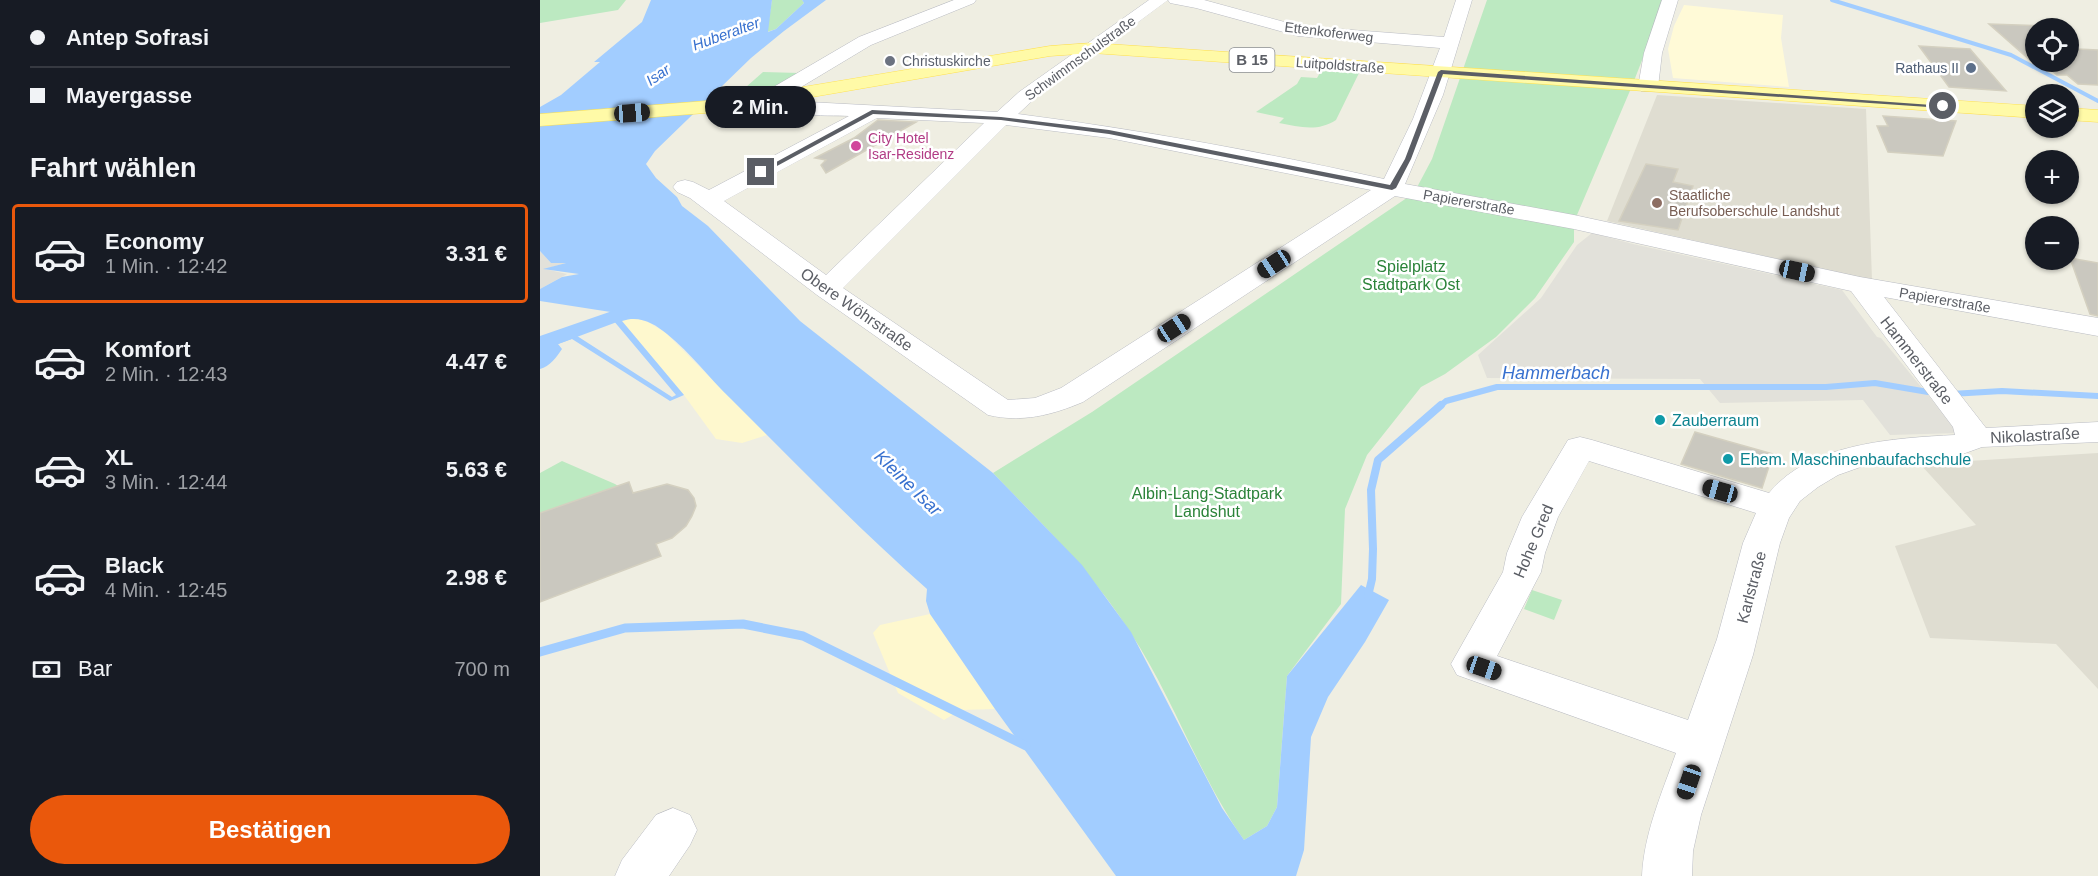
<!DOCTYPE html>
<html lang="de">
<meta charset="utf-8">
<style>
:root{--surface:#171b24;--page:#20242c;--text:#f1f3f6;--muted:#9ea1a6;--line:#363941;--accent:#ea580c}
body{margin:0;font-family:Arial,sans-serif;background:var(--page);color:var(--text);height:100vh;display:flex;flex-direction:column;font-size:22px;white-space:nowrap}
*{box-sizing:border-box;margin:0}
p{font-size:20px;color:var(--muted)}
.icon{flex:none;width:33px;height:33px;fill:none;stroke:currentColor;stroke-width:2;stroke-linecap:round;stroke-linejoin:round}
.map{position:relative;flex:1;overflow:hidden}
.panel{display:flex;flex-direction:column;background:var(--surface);width:540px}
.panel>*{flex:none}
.hud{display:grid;align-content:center;height:132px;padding:0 30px;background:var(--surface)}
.tools{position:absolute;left:1485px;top:18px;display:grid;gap:12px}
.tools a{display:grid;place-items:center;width:54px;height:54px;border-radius:50%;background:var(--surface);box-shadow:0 2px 4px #0004;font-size:30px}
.end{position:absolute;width:27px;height:27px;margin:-14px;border:8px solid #5b5e65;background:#fff;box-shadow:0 0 0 3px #fff}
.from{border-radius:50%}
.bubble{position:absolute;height:42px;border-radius:21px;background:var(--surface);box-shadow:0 2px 4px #0004;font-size:20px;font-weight:800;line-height:42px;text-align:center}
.car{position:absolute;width:18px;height:36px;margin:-18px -9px;border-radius:8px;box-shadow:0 0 4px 2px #0007;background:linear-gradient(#222 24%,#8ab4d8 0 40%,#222 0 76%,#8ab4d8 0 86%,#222 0)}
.hud b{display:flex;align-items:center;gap:21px;height:57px;font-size:22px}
.hud b+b{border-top:2px solid var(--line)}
.hud i{width:15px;height:15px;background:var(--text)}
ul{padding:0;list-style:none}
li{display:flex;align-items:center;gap:18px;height:99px;margin:0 12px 9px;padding:0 18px;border:3px solid transparent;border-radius:6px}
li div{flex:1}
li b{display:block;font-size:22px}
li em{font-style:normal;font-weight:800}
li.current{border-color:var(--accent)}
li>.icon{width:54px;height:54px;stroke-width:1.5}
h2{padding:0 30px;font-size:27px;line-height:72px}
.pay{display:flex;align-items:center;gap:15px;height:66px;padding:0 30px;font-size:22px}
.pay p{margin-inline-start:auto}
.cta{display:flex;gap:12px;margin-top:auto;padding:12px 30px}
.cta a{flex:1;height:69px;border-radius:36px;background:var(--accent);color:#fff;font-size:24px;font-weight:800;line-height:69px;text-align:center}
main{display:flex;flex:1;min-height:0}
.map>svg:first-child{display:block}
.commercial{fill:#fffad7}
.industrial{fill:#e2e1da}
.education{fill:#dfddd1}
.green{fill:#bce9c1}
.sand{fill:#fef8ce}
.water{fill:#a2cdff}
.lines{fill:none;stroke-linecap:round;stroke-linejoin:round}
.stream-far3{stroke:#a2cdff;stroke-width:4}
.stream-far2{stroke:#a2cdff;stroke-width:6}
.stream-far1{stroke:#a2cdff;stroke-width:8}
.stream{stroke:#a2cdff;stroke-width:9}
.canal{fill:#a2cdff;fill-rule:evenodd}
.building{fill:#cac8bf;stroke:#d4d0c0;stroke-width:1.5}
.minor-casing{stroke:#babcc3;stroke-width:1}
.major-casing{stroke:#ffe04b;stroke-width:1}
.minor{fill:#fff;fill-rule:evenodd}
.major{fill:#fffaa7;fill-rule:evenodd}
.route{fill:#5b5e65}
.worship-dot{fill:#6b7280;stroke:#fff;stroke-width:2}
.service-dot{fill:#5c6f8a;stroke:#fff;stroke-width:2}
.hotel-dot{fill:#d1479c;stroke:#fff;stroke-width:2}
.education-dot{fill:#8d6e63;stroke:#fff;stroke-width:2}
.culture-dot{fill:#0f9aa8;stroke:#fff;stroke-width:2}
.labels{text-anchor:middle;stroke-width:5;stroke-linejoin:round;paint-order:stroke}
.far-street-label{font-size:14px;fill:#5b5e65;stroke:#fff}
.far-worship-label{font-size:14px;fill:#5b616d;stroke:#fff;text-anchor:start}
.far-service-label{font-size:14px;fill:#4e5e75;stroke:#fff;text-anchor:end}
.far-hotel-label{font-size:14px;fill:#b23c85;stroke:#fff;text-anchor:start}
.far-education-label{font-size:14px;fill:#785e54;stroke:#fff;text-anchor:start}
.far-water-label{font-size:15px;font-style:italic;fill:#3871cf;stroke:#fff}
.shield{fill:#fff;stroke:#8c8e93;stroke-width:1.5}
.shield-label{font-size:15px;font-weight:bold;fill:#5b5e65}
.park-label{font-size:16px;fill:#2b8339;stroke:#fff}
.street-label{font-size:16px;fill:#5b5e65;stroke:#fff}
.culture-label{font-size:16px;fill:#0d838f;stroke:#fff;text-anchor:start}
.water-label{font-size:18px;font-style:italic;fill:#3871cf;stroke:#fff}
</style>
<main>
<section class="panel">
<div class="hud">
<b><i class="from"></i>Antep Sofrasi</b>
<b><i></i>Mayergasse</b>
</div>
<h2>Fahrt wählen</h2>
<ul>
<li class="current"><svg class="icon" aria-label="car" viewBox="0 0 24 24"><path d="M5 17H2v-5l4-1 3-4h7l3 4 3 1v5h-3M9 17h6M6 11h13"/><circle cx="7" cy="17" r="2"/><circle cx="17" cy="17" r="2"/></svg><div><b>Economy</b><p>1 Min. · 12:42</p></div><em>3.31 €</em></li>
<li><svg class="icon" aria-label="car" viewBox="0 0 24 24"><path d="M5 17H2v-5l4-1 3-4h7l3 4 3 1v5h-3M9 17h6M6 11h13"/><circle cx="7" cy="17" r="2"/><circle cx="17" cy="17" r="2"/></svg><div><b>Komfort</b><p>2 Min. · 12:43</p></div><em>4.47 €</em></li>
<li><svg class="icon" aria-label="car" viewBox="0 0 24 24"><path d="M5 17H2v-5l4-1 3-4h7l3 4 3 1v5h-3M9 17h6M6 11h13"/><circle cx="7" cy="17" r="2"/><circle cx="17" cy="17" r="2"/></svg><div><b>XL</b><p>3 Min. · 12:44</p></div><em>5.63 €</em></li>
<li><svg class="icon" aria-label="car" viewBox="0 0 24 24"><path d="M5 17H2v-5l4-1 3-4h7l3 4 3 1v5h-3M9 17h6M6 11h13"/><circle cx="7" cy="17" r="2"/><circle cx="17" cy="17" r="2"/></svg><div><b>Black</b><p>4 Min. · 12:45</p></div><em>2.98 €</em></li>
</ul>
<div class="pay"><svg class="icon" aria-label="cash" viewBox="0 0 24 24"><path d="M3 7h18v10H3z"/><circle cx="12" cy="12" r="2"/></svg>Bar<p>700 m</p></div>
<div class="cta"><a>Bestätigen</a></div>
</section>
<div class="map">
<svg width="1558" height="876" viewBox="0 0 1558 876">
<rect width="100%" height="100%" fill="#efeee2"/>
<path class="commercial" d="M 1144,5 L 1243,15 L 1241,38 L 1249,87 L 1133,78 L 1128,49 L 1134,26 Z"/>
<path class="industrial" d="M 1052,233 L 1093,244 L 1302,290 L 1337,337 L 1341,338 L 1419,433 L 1350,435 L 1323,400 L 1180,403 L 1160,379 L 947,378 L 938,355 L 1001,298 L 1037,245 Z
M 0,251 L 11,263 L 26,263 L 5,269 L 27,274 L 0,289 Z"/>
<path class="education" d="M 1117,95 L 1326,109 L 1332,280 L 1067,221 Z
M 1558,453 L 1558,689 L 1516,644 L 1390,638 L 1355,546 L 1436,525 L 1380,464 Z"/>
<path class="green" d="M 0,0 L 86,0 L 78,10 L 0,23 Z
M 232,0 L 262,0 L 264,3 L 236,29 L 227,32 Z
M 947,0 L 1123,0 L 1120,14 L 1092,86 L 1034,222 L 1034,242 L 995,298 L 956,337 L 905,374 L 881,387 L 827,455 L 805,509 L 801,604 L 747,676 L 737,807 L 727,826 L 704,840 C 658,775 634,698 590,632 C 552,572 502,524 453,473 L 552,412 L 874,193 L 892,159 Z
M 781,71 L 819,73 L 796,120 C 778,132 759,127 739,123 L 744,118 L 716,112 L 757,84 L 761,77 L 777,78 Z
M 223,72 L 260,73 L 219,94 L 197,95 Z
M 22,461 L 75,484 L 78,486 L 0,513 L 0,473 Z
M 992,590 L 1022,600 L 1014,620 L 984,609 Z"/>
<path class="sand" d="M 92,317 L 108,322 L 126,333 L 227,435 L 202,443 L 176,439 L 144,395 L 82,321 Z
M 390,614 L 455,709 L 421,710 L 404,720 L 358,693 L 333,633 L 340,625 Z"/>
<path class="water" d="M 111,0 L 232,0 L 228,32 L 236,29 L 264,3 L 262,0 L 286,0 L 244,31 L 211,58 L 115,151 L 106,164 L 116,178 L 137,197 L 142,206 L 168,226 L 260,321 L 453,473 L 542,565 L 591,632 L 682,808 L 704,840 L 727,826 L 737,807 L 747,676 L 821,585 L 849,600 L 825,642 L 788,697 L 771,737 L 764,850 L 756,876 L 576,876 L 455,709 L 390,614 L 386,601 L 387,589 C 319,529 255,463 191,399 C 169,378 151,353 127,334 C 114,323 99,315 82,321 L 144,395 L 130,401 L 32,339 L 10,347 L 6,345 L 34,334 L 132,397 L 136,395 L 73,320 L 79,318 L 75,317 L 77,313 L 0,301 L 0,289 L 22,277 L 39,274 L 3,269 L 26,263 L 11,263 L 0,251 L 0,107 L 21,95 L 60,62 L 54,62 L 102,22 Z"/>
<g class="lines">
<path class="stream-far3" d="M 1292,0 L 1471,55 L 1558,101"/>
<path class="stream-far2" d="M 1411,394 L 1462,391 L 1558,396
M 900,406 L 906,401 L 957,387 L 1286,387 L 1335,383 L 1394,393"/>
<path class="stream-far1" d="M 828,596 L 832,579 L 833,549 L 831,490 L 838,460 L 901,405"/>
<path class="stream" d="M 0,652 L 85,628 L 203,624 L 263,636 L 486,746"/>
<path class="canal" d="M 78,309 L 85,311 L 88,315 L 85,319 L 18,344 L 22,349 C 16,358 10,366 0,369 L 0,336 Z"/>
</g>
<path class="building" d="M 1449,24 L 1508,26 L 1512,28 L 1496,28 L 1496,61 L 1491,61 Z
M 1528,42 L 1538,49 L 1558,50 L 1558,85 L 1538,84 L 1527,75 L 1517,75 L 1502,62 L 1528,62 Z
M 1379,46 L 1430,49 L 1466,91 L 1409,87 Z
M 1343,116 L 1416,121 L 1403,156 L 1348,152 L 1337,126 L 1348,126 Z
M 338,120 L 376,122 L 286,173 L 281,165 L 286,160 L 275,158 L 314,138 Z
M 1106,164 L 1138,169 L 1133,182 L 1153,186 L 1138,230 L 1079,221 Z
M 1530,258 L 1558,263 L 1558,316 L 1550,314 Z
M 1155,432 L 1233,454 L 1222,488 L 1141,464 Z
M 89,482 L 93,493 L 127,484 L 148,490 L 154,498 L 156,506 L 152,516 L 146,526 L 132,538 L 116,544 L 121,556 L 0,602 L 0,513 Z"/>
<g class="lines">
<g class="minor-casing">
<path id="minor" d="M 414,0 L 436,0 L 434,3 L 331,45 L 241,99 L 249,101 L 457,112 L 479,92 L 609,0 L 664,0 L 759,26 L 904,37 L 916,0 L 932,0 L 903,95 L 865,184 L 1034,215 L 1320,277 L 1558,318 L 1558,336 L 1344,297 L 1446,428 L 1558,422 L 1558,442 L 1442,447 L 1420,455 L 1329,464 L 1298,475 L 1278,487 L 1260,501 L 1249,518 L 1240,543 L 1213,655 L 1161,815 L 1153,851 L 1152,876 L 1102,876 C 1104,833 1122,793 1136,753 L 917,675 L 911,664 L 963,572 L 967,553 L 982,517 L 1028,440 L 1040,437 L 1052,440 L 1229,493 C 1269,443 1356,438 1415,435 L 1413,427 L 1311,291 L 1034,229 L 855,196 L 543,402 C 512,415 482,423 448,415 L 277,295 L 150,198 L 137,192 L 133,187 L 137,182 L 145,180 L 153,182 L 169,190 L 309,116 C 288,115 227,118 215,100 L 218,96 L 319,37 ZM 628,0 L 630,3 L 656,8 L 758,36 L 900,48 L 873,119 L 844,179 C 724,152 601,130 478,114 L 493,100 ZM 337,118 L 444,123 L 286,275 L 184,201 ZM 466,125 L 569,138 L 831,190 L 521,388 L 495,398 L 468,400 L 303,288 ZM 1049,461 L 1216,513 L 1203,543 L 1177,639 L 1148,720 L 957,656 L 1001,572 L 1005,553 L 1018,517 Z
M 1122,0 L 1138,0 L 1122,53 L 1118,87 L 1115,91 L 1101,91 L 1098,87 L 1104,53 Z
M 133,808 L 150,815 L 157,830 L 150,845 L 129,876 L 75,876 L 82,860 L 116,815 Z"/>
</g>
<g class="major-casing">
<path id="major" d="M 552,43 L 1496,106 L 1496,118 L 552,53 L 510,56 L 191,111 L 0,126 L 0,114 L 191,99 L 510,46 Z
M 1528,108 L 1558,110 L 1558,122 L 1528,120 Z"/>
</g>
<use href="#minor" class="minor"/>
<use href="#major" class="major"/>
</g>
<path class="route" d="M 901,70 L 1406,106 L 1403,108 L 903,74 L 871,159 L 856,188 L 852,190 L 569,134 L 461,120 L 333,114 L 224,173 L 218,172 L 332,110 L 461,117 L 569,130 L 850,185 L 865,159 L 898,72 Z"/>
<circle class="worship-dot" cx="350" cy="61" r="6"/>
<circle class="service-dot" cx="1431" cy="68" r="6"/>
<circle class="hotel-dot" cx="316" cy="146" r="6"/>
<circle class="education-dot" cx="1117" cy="203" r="6"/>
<g class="culture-dot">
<circle cx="1120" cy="420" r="6"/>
<circle cx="1188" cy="459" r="6"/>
</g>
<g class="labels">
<g class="far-street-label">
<text transform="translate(789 32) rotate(7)" y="5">Ettenkoferweg</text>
<text transform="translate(540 58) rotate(-36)" y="5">Schwimmschulstraße</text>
<text transform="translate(800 65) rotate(4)" y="5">Luitpoldstraße</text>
<text transform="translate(929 202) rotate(10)" y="5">Papiererstraße</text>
<text transform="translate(1405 300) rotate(10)" y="5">Papiererstraße</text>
</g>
<g class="far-worship-label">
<text x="362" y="66">Christuskirche</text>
</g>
<g class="far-service-label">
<text x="1419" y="73">Rathaus II</text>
</g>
<g class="far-hotel-label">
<text x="328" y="143">City Hotel<tspan x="328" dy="16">Isar-Residenz</tspan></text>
</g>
<g class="far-education-label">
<text x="1129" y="200">Staatliche<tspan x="1129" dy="16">Berufsoberschule Landshut</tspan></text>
</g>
<g class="far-water-label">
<text transform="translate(186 34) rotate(-20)" y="5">Huberalter</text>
<text transform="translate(118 75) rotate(-34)" y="5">Isar</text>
</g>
<rect class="shield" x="689.5" y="48" width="45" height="24" rx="4.5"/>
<g class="shield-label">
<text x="712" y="65">B 15</text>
</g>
<g class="park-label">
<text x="871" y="272">Spielplatz<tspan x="871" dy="18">Stadtpark Ost</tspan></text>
<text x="667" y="499">Albin-Lang-Stadtpark<tspan x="667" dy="18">Landshut</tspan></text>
</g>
<g class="street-label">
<text transform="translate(317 309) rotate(35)" y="6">Obere Wöhrstraße</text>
<text transform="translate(1377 360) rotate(52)" y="6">Hammerstraße</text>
<text transform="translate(1495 435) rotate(-3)" y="6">Nikolastraße</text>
<text transform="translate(993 541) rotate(-67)" y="6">Hohe Gred</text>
<text transform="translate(1211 587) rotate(-75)" y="6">Karlstraße</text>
</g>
<g class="culture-label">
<text x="1132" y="426">Zauberraum</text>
<text x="1200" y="465">Ehem. Maschinenbaufachschule</text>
</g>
<g class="water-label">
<text x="1016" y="379">Hammerbach</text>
<text transform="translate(368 483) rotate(44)" y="6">Kleine Isar</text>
</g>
</g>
</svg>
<div class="tools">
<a><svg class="icon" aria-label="locate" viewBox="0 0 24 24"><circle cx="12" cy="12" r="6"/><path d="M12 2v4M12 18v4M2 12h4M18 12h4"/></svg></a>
<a><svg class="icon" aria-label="layers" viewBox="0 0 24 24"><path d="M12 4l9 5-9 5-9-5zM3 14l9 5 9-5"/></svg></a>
<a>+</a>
<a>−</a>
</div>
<i class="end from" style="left:1403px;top:106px"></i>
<i class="end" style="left:221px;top:172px"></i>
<div class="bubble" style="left:165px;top:86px;width:111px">2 Min.</div>
<i class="car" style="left:92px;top:113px;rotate:86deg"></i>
<i class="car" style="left:734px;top:264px;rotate:237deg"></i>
<i class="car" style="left:1257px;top:271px;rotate:102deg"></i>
<i class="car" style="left:634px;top:328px;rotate:57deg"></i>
<i class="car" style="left:1180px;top:491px;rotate:286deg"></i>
<i class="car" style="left:944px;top:668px;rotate:109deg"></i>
<i class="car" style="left:1149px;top:782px;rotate:199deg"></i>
</div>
</main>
